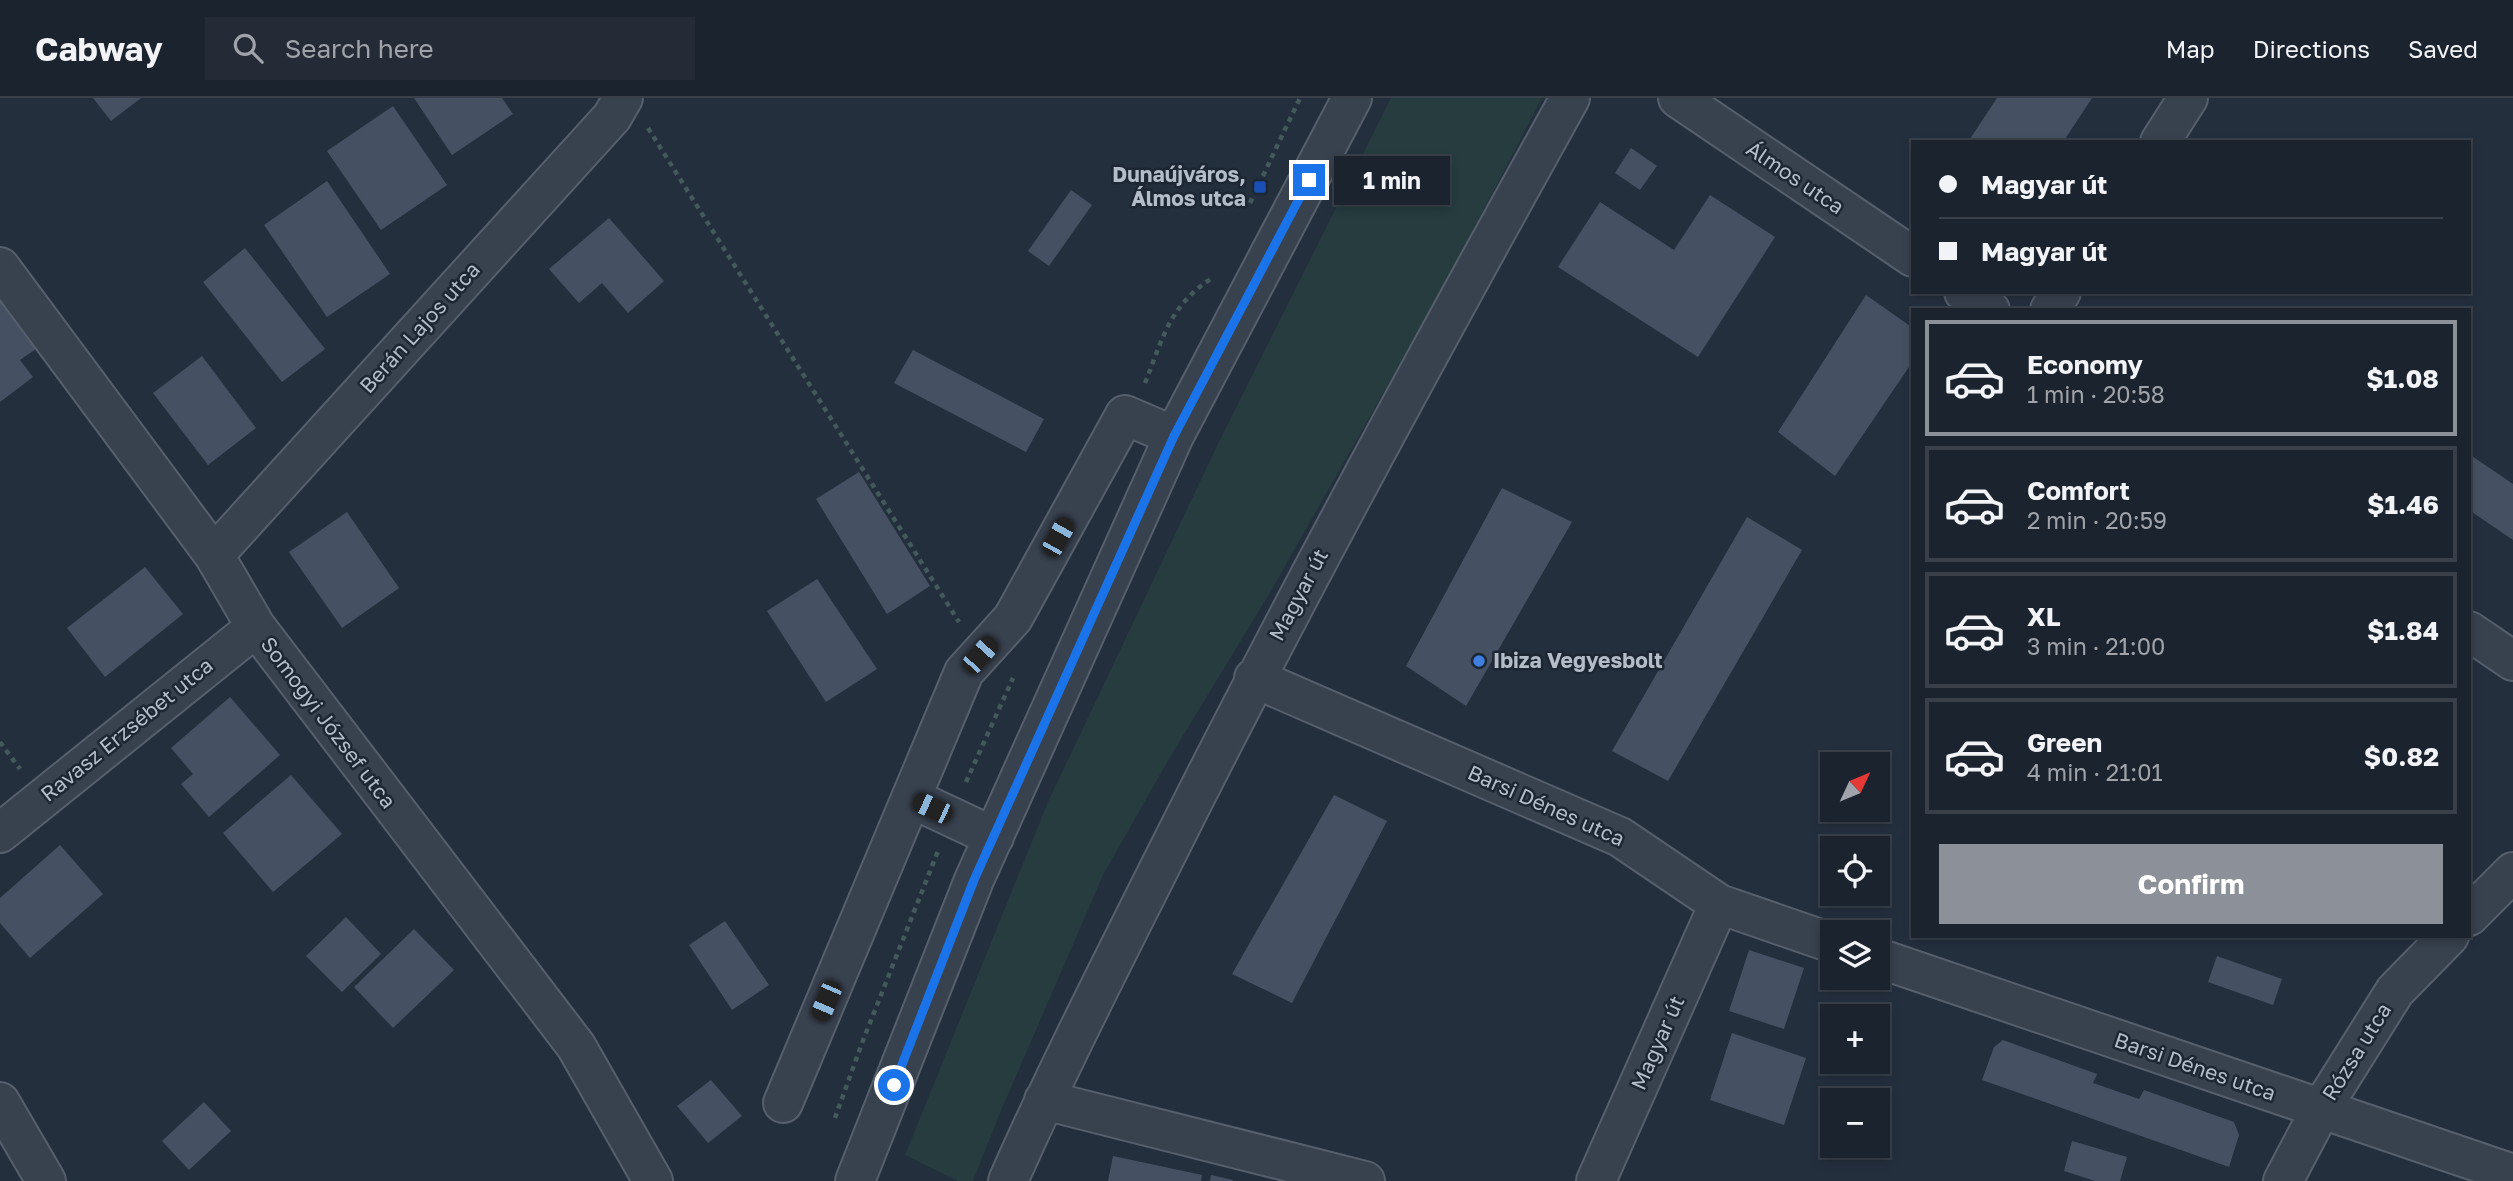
<!DOCTYPE html>
<meta charset="utf-8">
<style>
:root{--surface:#1b232e;--page:#242b36;--text:#f1f3f6;--muted:#a0a4aa;--line:#39404a;--accent:#8c9099}
body{margin:0;font-family:"Golos Text",sans-serif;background:var(--page);color:var(--text);height:100vh;display:flex;flex-direction:column;font-size:26px;white-space:nowrap}
*{box-sizing:border-box;margin:0}
p{font-size:23px;color:var(--muted)}
.icon{flex:none;width:38px;height:38px;fill:none;stroke:currentColor;stroke-width:2;stroke-linecap:round;stroke-linejoin:round}
.map{position:relative;flex:1;overflow:hidden}
.side{position:absolute;left:1911px;top:210px;width:560px;height:630px;display:flex;flex-direction:column;background:var(--surface);border-radius:0px;box-shadow:0 4px 10px #0003,0 0 0 2px var(--line)}
.side>*{flex:none}
.hud{position:absolute;left:1911px;top:42px;width:560px;height:154px;border-radius:0px;box-shadow:0 4px 10px #0003,0 0 0 2px var(--line);display:grid;align-content:center;height:154px;padding:0 28px;background:var(--surface)}
.needle{width:46px;rotate:46deg}
.buttons{position:absolute;left:1820px;top:654px;display:grid;gap:14px}
.buttons a{display:grid;place-items:center;width:70px;height:70px;border-radius:0px;background:var(--surface);box-shadow:0 4px 10px #0003,0 0 0 2px var(--line);font-size:35px}
.end{position:absolute;width:32px;height:32px;margin:-16px;border:9px solid #1a73e8;background:#fff;box-shadow:0 0 0 4px #fff}
.from{border-radius:50%}
.bubble{position:absolute;height:49px;border-radius:0px;background:var(--surface);box-shadow:0 4px 10px #0003,0 0 0 2px var(--line);font-size:23px;font-weight:700;line-height:49px;text-align:center}
.car{position:absolute;width:21px;height:42px;margin:-21px -10px;border-radius:9px;box-shadow:0 0 5px 2px #0007;background:linear-gradient(#222 24%,#8ab4d8 0 40%,#222 0 76%,#8ab4d8 0 86%,#222 0)}
.hud b{display:flex;align-items:center;gap:24px;height:66px;font-size:26px}
.hud b+b{border-top:2px solid var(--line)}
.hud i{width:18px;height:18px;background:var(--text)}
ul{padding:12px 0 0;list-style:none}
li{display:flex;align-items:center;gap:21px;height:116px;margin:0 14px 10px;padding:0 14px;border:4px solid var(--line);border-radius:0px}
li div{flex:1}
li b{display:block;font-size:26px}
li em{font-style:normal;font-weight:700}
li.current{border-color:var(--accent)}
li>.icon{width:63px;height:63px;stroke-width:1.5}
.cta{display:flex;gap:14px;margin-top:auto;padding:14px 28px}
.cta a{flex:1;height:80px;border-radius:0px;background:var(--accent);color:#fff;font-size:28px;font-weight:700;line-height:80px;text-align:center}
header{display:flex;align-items:center;gap:42px;box-sizing:border-box;height:98px;padding:0 35px;background:var(--surface);border-bottom:2px solid var(--line)}
header strong{font-size:33px}
nav{display:flex;gap:38px;margin-inline-start:auto;font-size:24px}
.search{width:490px;height:63px;background:var(--page);display:flex;align-items:center;gap:18px;box-sizing:border-box;padding:0 24px;border-radius:0px;color:var(--muted);font-size:26px}
.map>svg:first-child{display:block}
.green{fill:#263c3f}
.building{fill:#455162}
.lines{fill:none;stroke-linecap:round;stroke-linejoin:round}
.minor-casing{stroke:#565f6c;stroke-width:42}
.path{stroke:#44595c;stroke-width:4.5;stroke-dasharray:5 5;stroke-linecap:butt}
.minor{stroke:#38414e;stroke-width:38}
.route{stroke:#1a73e8;stroke-width:9}
.transit-dot{fill:#1a4fb4;stroke:#1d2633;stroke-width:2.5}
.shop-dot{fill:#3f7fe0;stroke:#1d2633;stroke-width:2.5}
.labels{text-anchor:middle;stroke-width:5;stroke-linejoin:round;paint-order:stroke}
.poi-label{font-size:21px;font-weight:bold;fill:#b4bcc9;stroke:#1d2633;text-anchor:end}
.street-label{font-size:21px;fill:#b4bcc9;stroke:#1d2633}
</style>
<header>
<strong>Cabway</strong>
<div class="search"><svg class="icon" aria-label="search" viewBox="0 0 24 24"><circle cx="10" cy="10" r="6"/><path d="M15 15l6 6"/></svg>Search here</div>
<nav><a>Map</a><a>Directions</a><a>Saved</a></nav>
</header>
<div class="map">
<svg width="2513" height="1083" viewBox="0 0 2513 1083">
<rect width="100%" height="100%" fill="#242f3e"/>
<path class="green" d="M 1391,0 L 1542,0 L 1439,197 L 1268,498 L 1170,659 L 1104,775 L 1003,1008 L 973,1083 L 958,1083 L 905,1057 L 1048,704 L 1217,348 Z"/>
<path class="building" d="M 93,0 L 141,0 L 111,23 Z
M 414,0 L 502,0 L 513,16 L 452,57 Z
M 1997,0 L 2092,0 L 2063,44 L 1968,44 Z
M 393,8 L 447,87 L 381,132 L 327,53 Z
M 1631,50 L 1657,68 L 1640,92 L 1615,75 Z
M 327,83 L 390,176 L 327,219 L 264,127 Z
M 1071,92 L 1092,107 L 1049,168 L 1028,153 Z
M 1710,97 L 1775,139 L 1698,259 L 1558,169 L 1600,104 L 1674,152 Z
M 609,120 L 664,183 L 628,215 L 602,185 L 579,205 L 549,171 Z
M 245,150 L 325,251 L 282,284 L 203,184 Z
M 1866,197 L 1913,230 L 1913,263 L 1835,378 L 1778,334 Z
M 0,203 L 36,251 L 20,262 L 33,279 L 0,304 Z
M 913,252 L 1044,321 L 1026,354 L 894,285 Z
M 202,258 L 256,330 L 208,367 L 153,295 Z
M 2469,356 L 2513,386 L 2513,442 L 2469,412 Z
M 859,374 L 930,488 L 887,516 L 816,401 Z
M 1502,390 L 1572,424 L 1466,608 L 1406,568 Z
M 347,414 L 399,490 L 342,530 L 289,454 Z
M 1747,419 L 1802,452 L 1668,683 L 1612,653 Z
M 145,469 L 183,516 L 105,579 L 67,530 Z
M 817,481 L 877,571 L 826,604 L 767,513 Z
M 230,599 L 280,657 L 209,719 L 181,686 L 193,676 L 171,650 Z
M 291,677 L 342,736 L 273,794 L 223,735 Z
M 1334,697 L 1387,723 L 1292,905 L 1232,876 Z
M 60,747 L 103,796 L 30,860 L 0,825 L 0,800 Z
M 346,819 L 381,856 L 342,894 L 306,858 Z
M 725,823 L 769,887 L 732,912 L 689,847 Z
M 414,831 L 454,872 L 393,930 L 354,889 Z
M 1749,852 L 1804,870 L 1784,931 L 1729,913 Z
M 2217,858 L 2282,881 L 2273,907 L 2208,884 Z
M 1732,935 L 1806,960 L 1784,1027 L 1710,1002 Z
M 2003,942 L 2097,976 L 2093,985 L 2139,1001 L 2144,992 L 2234,1024 L 2239,1037 L 2229,1069 L 1982,982 L 1994,949 Z
M 711,982 L 742,1018 L 708,1045 L 677,1008 Z
M 204,1004 L 231,1033 L 189,1072 L 162,1043 Z
M 2072,1043 L 2127,1059 L 2120,1083 L 2095,1083 L 2064,1073 Z
M 1113,1058 L 1202,1077 L 1201,1083 L 1108,1083 Z
M 1211,1077 L 1233,1082 L 1233,1083 L 1210,1083 Z"/>
<g class="lines">
<g class="minor-casing">
<path id="minor" d="M 1678,0 L 1913,159
M 2160,44 L 2188,0
M 0,169 L 214,457 L 256,529 L 576,948 L 653,1083
M 1964,194 L 1990,212
M 2050,212 L 2061,194
M 214,457 L 612,19 L 623,0
M 2469,533 L 2513,563
M 1254,580 L 1620,739 L 1719,806 L 1832,845
M 911,700 L 994,739
M 0,735 L 256,529
M 2469,818 L 2513,774
M 1878,860 L 2513,1076
M 1044,1002 L 1365,1083
M 0,1004 L 46,1083
M 783,1005 L 964,574 L 1013,520 L 1125,317 L 1174,338
M 855,1083 L 974,782 L 1174,338 L 1352,0
M 1008,1083 C 1056,974 1110,869 1163,763 C 1292,505 1430,252 1570,0
M 1596,1083 L 1719,806
M 2283,1083 L 2321,1011 L 2395,893 L 2449,838"/>
</g>
<path class="path" d="M 648,30 L 959,524
M 1250,105 L 1300,0
M 1145,285 C 1163,240 1169,208 1212,180
M 0,644 L 20,671
M 966,684 L 1013,580
M 835,1020 L 862,945 L 938,753"/>
<use href="#minor" class="minor"/>
</g>
<g class="lines">
<path class="route" d="M 894,987 L 974,782 L 1174,338 L 1309,82"/>
</g>
<rect class="transit-dot" x="1253" y="82" width="14" height="14" rx="3.5"/>
<circle class="shop-dot" cx="1479" cy="563" r="7"/>
<g class="labels">
<g class="poi-label">
<text x="1246" y="84">Dunaújváros,<tspan x="1246" dy="24">Álmos utca</tspan></text>
<text x="1493" y="570" text-anchor="start">Ibiza Vegyesbolt</text>
</g>
<g class="street-label">
<text transform="translate(1795 80) rotate(34)" y="7">Álmos utca</text>
<text transform="translate(420 230) rotate(-48)" y="7">Berán Lajos utca</text>
<text transform="translate(1299 497) rotate(-62)" y="7">Magyar út</text>
<text transform="translate(328 625) rotate(53)" y="7">Somogyi József utca</text>
<text transform="translate(127 632) rotate(-39)" y="7">Ravasz Erzsébet utca</text>
<text transform="translate(1546 708) rotate(24)" y="7">Barsi Dénes utca</text>
<text transform="translate(1658 945) rotate(-66)" y="7">Magyar út</text>
<text transform="translate(2357 954) rotate(-58)" y="7">Rózsa utca</text>
<text transform="translate(2195 969) rotate(19)" y="7">Barsi Dénes utca</text>
</g>
</g>
</svg>
<div class="buttons">
<a><svg class="needle" viewBox="-14 -14 28 28"><path d="M0-13l5 13h-10z" fill="#e53935"/><path d="M0 13l5-13h-10z" fill="#a0a4aa"/></svg></a>
<a><svg class="icon" aria-label="locate" viewBox="0 0 24 24"><circle cx="12" cy="12" r="6"/><path d="M12 2v4M12 18v4M2 12h4M18 12h4"/></svg></a>
<a><svg class="icon" aria-label="layers" viewBox="0 0 24 24"><path d="M12 4l9 5-9 5-9-5zM3 14l9 5 9-5"/></svg></a>
<a>+</a>
<a>−</a>
</div>
<i class="end from" style="left:894px;top:987px"></i>
<i class="end" style="left:1309px;top:82px"></i>
<div class="bubble" style="left:1334px;top:58px;width:116px">1 min</div>
<i class="car" style="left:1058px;top:439px;rotate:29deg"></i>
<i class="car" style="left:980px;top:557px;rotate:42deg"></i>
<i class="car" style="left:932px;top:710px;rotate:295deg"></i>
<i class="car" style="left:826px;top:903px;rotate:203deg"></i>
<div class="hud">
<b><i class="from"></i>Magyar út</b>
<b><i></i>Magyar út</b>
</div>
<section class="side">
<ul>
<li class="current"><svg class="icon" aria-label="car" viewBox="0 0 24 24"><path d="M5 17H2v-5l4-1 3-4h7l3 4 3 1v5h-3M9 17h6M6 11h13"/><circle cx="7" cy="17" r="2"/><circle cx="17" cy="17" r="2"/></svg><div><b>Economy</b><p>1 min · 20:58</p></div><em>$1.08</em></li>
<li><svg class="icon" aria-label="car" viewBox="0 0 24 24"><path d="M5 17H2v-5l4-1 3-4h7l3 4 3 1v5h-3M9 17h6M6 11h13"/><circle cx="7" cy="17" r="2"/><circle cx="17" cy="17" r="2"/></svg><div><b>Comfort</b><p>2 min · 20:59</p></div><em>$1.46</em></li>
<li><svg class="icon" aria-label="car" viewBox="0 0 24 24"><path d="M5 17H2v-5l4-1 3-4h7l3 4 3 1v5h-3M9 17h6M6 11h13"/><circle cx="7" cy="17" r="2"/><circle cx="17" cy="17" r="2"/></svg><div><b>XL</b><p>3 min · 21:00</p></div><em>$1.84</em></li>
<li><svg class="icon" aria-label="car" viewBox="0 0 24 24"><path d="M5 17H2v-5l4-1 3-4h7l3 4 3 1v5h-3M9 17h6M6 11h13"/><circle cx="7" cy="17" r="2"/><circle cx="17" cy="17" r="2"/></svg><div><b>Green</b><p>4 min · 21:01</p></div><em>$0.82</em></li>
</ul>
<div class="cta"><a>Confirm</a></div>
</section>
</div>
